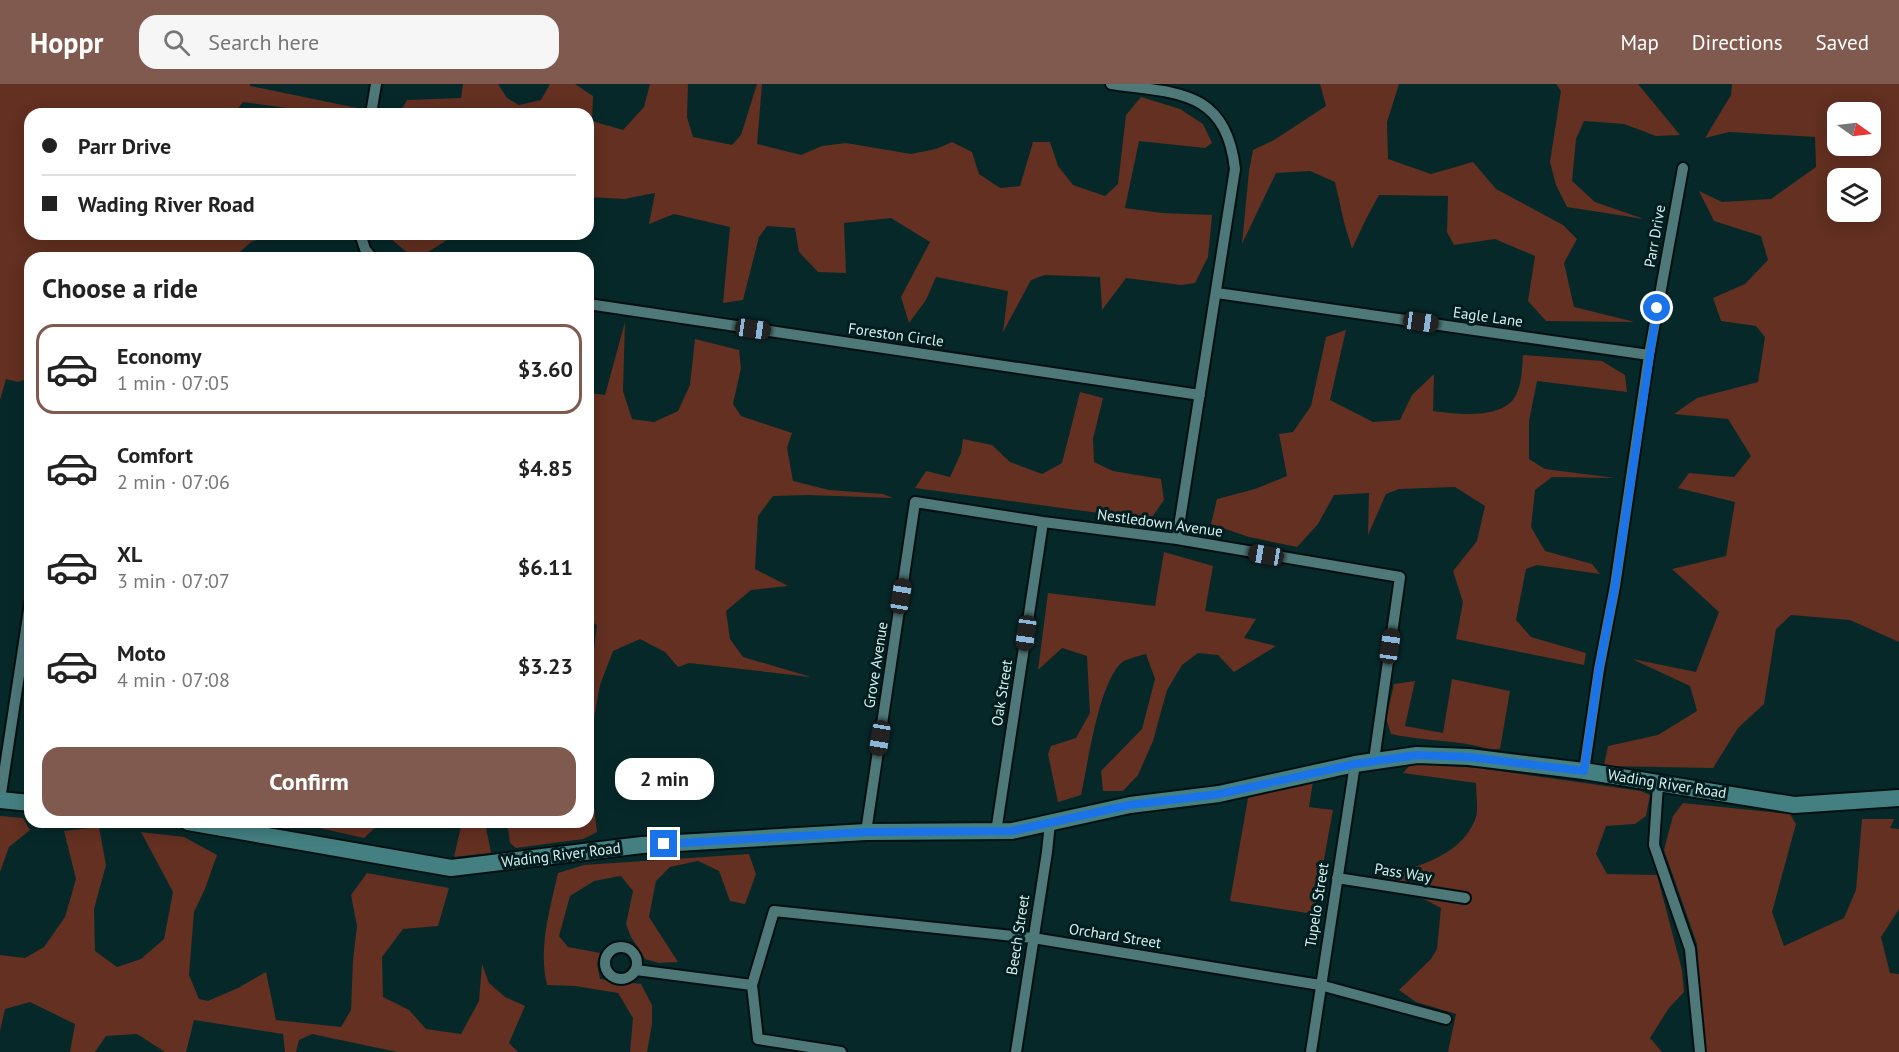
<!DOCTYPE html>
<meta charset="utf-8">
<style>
:root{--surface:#fff;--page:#f6f6f6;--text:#222;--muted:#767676;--line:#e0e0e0;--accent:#805a4f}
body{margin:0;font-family:"PT Sans",sans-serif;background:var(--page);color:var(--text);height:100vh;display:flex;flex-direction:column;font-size:22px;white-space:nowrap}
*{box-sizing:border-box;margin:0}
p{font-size:20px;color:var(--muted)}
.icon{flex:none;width:33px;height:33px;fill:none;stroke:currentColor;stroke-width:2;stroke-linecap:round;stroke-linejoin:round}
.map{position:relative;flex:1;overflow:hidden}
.details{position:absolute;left:24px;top:168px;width:570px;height:576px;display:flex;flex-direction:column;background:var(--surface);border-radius:18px;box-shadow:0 3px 15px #0003}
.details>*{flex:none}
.top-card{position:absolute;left:24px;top:24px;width:570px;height:132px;border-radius:18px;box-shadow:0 3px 15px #0003;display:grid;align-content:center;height:132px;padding:0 18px;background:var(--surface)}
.needle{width:39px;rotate:104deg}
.fabs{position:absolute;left:1827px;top:18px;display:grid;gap:12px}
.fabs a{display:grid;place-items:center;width:54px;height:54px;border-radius:12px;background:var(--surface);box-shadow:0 3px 15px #0003;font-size:30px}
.end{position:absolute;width:27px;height:27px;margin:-14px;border:8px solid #1a73e8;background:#fff;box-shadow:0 0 0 3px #fff}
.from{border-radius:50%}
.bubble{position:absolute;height:42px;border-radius:18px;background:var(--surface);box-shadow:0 3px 15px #0003;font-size:20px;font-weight:800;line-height:42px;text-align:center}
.car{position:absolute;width:18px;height:36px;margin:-18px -9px;border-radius:8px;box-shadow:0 0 4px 2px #0007;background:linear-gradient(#222 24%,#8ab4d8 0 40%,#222 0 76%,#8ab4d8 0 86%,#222 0)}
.top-card b{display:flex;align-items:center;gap:21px;height:57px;font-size:22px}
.top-card b+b{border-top:2px solid var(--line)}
.top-card i{width:15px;height:15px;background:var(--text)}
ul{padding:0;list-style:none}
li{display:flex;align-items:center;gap:18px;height:90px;margin:0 12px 9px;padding:0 6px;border:3px solid transparent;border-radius:18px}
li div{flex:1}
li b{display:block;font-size:22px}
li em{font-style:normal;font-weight:800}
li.active{border-color:var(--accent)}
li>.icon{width:54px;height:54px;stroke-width:1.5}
h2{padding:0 18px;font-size:27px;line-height:72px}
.primary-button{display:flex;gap:12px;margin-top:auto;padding:12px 18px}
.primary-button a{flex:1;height:69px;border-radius:18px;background:var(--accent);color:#fff;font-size:24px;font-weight:800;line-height:69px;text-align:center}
header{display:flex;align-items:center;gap:36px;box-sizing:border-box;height:84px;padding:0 30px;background:var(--accent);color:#fff}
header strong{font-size:28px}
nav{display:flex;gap:33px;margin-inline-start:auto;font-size:21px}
.search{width:420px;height:54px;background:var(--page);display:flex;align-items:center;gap:15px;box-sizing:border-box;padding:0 21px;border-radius:18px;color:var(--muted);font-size:22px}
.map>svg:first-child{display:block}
.green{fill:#633021;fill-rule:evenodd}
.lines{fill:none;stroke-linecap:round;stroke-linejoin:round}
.minor-casing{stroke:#000f10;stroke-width:14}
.secondary-casing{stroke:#000f10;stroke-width:20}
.minor{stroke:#4f7879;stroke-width:10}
.secondary{stroke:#448082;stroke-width:16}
.route{stroke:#1a73e8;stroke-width:8}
.labels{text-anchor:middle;stroke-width:6;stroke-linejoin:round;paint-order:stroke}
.street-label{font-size:15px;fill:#d9efef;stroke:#001e1f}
</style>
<header>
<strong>Hoppr</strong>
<div class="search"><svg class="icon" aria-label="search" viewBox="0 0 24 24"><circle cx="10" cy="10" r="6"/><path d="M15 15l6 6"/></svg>Search here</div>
<nav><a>Map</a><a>Directions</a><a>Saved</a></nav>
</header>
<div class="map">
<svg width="1899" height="968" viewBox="0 0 1899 968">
<rect width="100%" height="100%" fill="#072829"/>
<path class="green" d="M 0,0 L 250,0 L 250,2 L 357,24 L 354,30 L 331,30 L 243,18 L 234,30 L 30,30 L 30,150 L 273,150 L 251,158 L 233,174 L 30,174 L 30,294 L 18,298 L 6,295 L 0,316 Z
M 463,0 L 498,0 L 507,14 L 519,21 L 541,16 L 550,0 L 575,0 L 593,12 L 592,37 L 623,46 L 644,23 L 650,0 L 688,0 L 687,33 L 693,53 L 732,61 L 741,51 L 757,0 L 762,0 L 757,60 L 801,71 L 822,62 L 846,59 L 911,70 L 936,65 L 952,58 L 972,68 L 979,90 L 1000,104 L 1020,102 L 1033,58 L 1050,58 L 1058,82 L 1073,101 L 1105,112 L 1118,100 L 1126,31 L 1141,13 L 1180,25 L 1203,40 L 1212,59 L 1205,64 L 1139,57 L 1125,124 L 1162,129 L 1212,131 L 1208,173 L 1195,199 L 1181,201 L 1126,194 L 1102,226 L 1100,193 L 1045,191 L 1031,196 L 1003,248 L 1008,207 L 936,193 L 926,216 L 909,239 L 901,213 L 930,158 L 891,134 L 844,139 L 846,189 L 818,188 L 799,168 L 795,144 L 767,142 L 759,153 L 743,216 L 723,219 L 730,143 L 674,130 L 649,140 L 655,109 L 624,115 L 588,113 L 588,30 L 399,30 L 407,16 L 461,14 Z
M 1320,0 L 1399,0 L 1387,38 L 1388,75 L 1431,90 L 1473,78 L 1496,105 L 1563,141 L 1577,155 L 1564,179 L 1574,223 L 1635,238 L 1546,237 L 1528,217 L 1535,172 L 1495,155 L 1454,161 L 1447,148 L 1448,112 L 1379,111 L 1366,135 L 1352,165 L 1344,138 L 1335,98 L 1310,87 L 1276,89 L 1242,160 L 1249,87 L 1253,66 L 1274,56 L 1326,22 Z
M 1556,0 L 1638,0 L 1680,51 L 1656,52 L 1624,40 L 1584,37 L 1576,55 L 1572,97 L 1595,118 L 1644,135 L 1567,123 L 1556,101 L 1550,78 L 1561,7 Z
M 1732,0 L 1899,0 L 1899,558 L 1850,536 L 1791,531 L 1776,545 L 1764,620 L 1738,644 L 1713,684 L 1604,682 L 1608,662 L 1658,651 L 1697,627 L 1690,602 L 1632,575 L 1696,588 L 1719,528 L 1672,485 L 1726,472 L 1735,418 L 1678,404 L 1689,389 L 1734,393 L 1751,372 L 1728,335 L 1674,330 L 1697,314 L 1758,298 L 1765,253 L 1756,242 L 1721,237 L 1713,214 L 1745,200 L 1768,176 L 1761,152 L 1714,137 L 1699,107 L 1722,118 L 1771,115 L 1816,83 L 1815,53 L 1729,48 L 1705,54 L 1731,11 ZM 1838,28 L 1870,28 L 1870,62 L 1838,62 ZM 1838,94 L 1870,94 L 1870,128 L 1838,128 Z
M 385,150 L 456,150 L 419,174 L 414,174 Z
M 625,238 L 623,307 L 632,335 L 654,338 L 678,327 L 690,301 L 695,255 L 739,266 L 741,284 L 733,320 L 741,332 L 792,349 L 787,364 L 793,397 L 829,406 L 883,410 L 893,414 L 808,411 L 773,412 L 758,432 L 755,485 L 788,502 L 751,506 L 726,527 L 730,555 L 743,573 L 811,593 L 689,579 L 678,583 L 665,568 L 640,555 L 613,567 L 600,601 L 588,667 L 588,587 L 592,581 L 597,541 L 588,535 L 588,309 L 605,311 Z
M 1346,246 L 1330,316 L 1373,338 L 1400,336 L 1412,311 L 1434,290 L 1433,327 C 1455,330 1495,335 1512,317 C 1522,306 1522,285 1523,271 L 1602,277 L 1625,291 L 1627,308 L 1537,297 L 1529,337 L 1529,375 L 1545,385 L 1615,394 L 1552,393 L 1535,406 L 1531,443 L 1545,467 L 1592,480 L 1600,490 L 1537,481 L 1526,485 L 1516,536 L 1531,553 L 1586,569 L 1584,581 L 1456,555 L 1463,518 L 1453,487 L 1477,457 L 1485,422 L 1455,403 L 1399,405 L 1386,410 L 1368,451 L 1369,409 L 1334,411 L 1318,440 L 1297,463 L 1249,453 L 1211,440 L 1217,415 L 1255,405 L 1287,392 L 1279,350 L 1293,348 L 1311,322 L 1326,253 Z
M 1080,308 L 1103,314 L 1093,355 L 1094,378 L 1113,387 L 1161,395 L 1164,416 L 1150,436 L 915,404 L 926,387 L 950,393 L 961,369 L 963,355 L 992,361 L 1010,378 L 1042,390 L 1062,379 Z
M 1164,468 L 1213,482 L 1205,527 L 1256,535 L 1244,554 L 1276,562 L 1234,588 L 1218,571 L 1198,569 L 1182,581 L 1167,606 L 1153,657 L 1138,691 L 1123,707 L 1103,707 L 1101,687 L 1142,645 L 1155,595 L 1146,570 C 1138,572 1125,575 1120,580 C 1098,604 1088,679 1081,711 L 1058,718 L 1048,670 L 1051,662 L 1076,654 L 1090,629 L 1087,572 L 1062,564 L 1038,586 L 1048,509 L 1155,522 Z
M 1452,595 L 1510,607 L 1500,665 C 1490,666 1482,663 1472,661 C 1445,656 1418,656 1391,650 L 1386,635 L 1394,600 L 1415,597 L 1405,642 L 1443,649 Z
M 588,673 L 597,748 L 583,755 L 516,764 L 510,759 L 507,738 L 588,738 Z
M 1412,679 L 1478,684 L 1641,707 L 1650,711 L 1646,732 L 1635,740 L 1606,742 L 1596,770 L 1607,790 L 1657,791 L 1682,886 L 1684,908 L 1669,924 L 1650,954 L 1662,968 L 1448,968 L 1456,930 L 1416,918 L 1399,906 L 1431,875 L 1437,865 L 1441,824 L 1378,791 C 1412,786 1460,773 1475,736 C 1479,727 1476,710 1476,699 L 1403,689 Z
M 1313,697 L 1309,723 L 1333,726 L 1314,830 L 1230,817 L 1248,714 Z
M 1683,719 L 1790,730 L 1796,740 L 1772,828 L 1784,862 L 1844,834 L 1856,806 L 1862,735 L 1894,735 L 1890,744 L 1899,745 L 1899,825 L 1881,853 L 1890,889 L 1899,890 L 1899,968 L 1704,968 L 1697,860 L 1664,766 L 1673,732 Z
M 0,732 L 23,734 L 30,746 L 9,763 L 0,788 Z
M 293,738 L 381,738 L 364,754 Z
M 462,738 L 485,738 L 491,769 L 454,773 Z
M 99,743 L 106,781 L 94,825 L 95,867 L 117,883 L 141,875 L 164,855 L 173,808 L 141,748 L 184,753 L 217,771 L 205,805 L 194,828 L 189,891 L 199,915 L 208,917 L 238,904 L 266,888 L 276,936 L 341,943 L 351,926 L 353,876 L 357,842 L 351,811 L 367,789 L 449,804 L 438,842 L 403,845 L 382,873 L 383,913 L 409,926 L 426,945 L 461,950 L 479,917 L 482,880 L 489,899 L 505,913 L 525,922 L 509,959 L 518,968 L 397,968 L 312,950 L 299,956 L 296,968 L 285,968 L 283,950 L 194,936 L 186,968 L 165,968 L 137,950 L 106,952 L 95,968 L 70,968 L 75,940 L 30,918 L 5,925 L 0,947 L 0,871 L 25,874 L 44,863 L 65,833 L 76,795 L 64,747 Z
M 749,770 L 756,790 L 745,820 L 730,817 L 719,787 L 698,777 L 670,783 L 656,797 L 649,833 L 678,878 L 659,879 L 645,875 L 631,853 L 626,840 L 633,807 L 621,792 L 594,797 L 570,812 L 559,852 L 568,863 L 600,869 L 597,880 L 600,895 L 641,900 L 652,921 L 652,940 L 647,968 L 630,968 L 633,934 L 618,909 L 575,902 L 547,901 C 538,864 550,825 558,789 L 584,781 Z"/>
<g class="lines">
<g class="minor-casing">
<path id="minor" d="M 1111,0 C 1176,9 1226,5 1235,85 L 1177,455
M 371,30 L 376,0
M 360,150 L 365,165 L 372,174
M 1217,209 L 1649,271
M 588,220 L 1200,311
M 1584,687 L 1599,585 L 1615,502 L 1649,271 L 1683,84
M 1658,700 L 1654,761 L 1690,865 L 1700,968
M 0,716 L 30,519
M 866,748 L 915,418 L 1043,438 L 1177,455 L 1400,493 L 1374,676
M 996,748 L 1043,438
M 1337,794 L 1465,814
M605 879a16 16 0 1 1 32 0a16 16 0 1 1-32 0Z
M 636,886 L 752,901
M 841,968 L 758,955 L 752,901 L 774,827 L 1033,854 L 1320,901 L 1446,935
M 1016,968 L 1047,768 L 1050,739
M 1311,968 L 1355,680"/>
</g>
<g class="secondary-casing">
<path id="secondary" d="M 0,716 L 30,719
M 188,738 L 451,784 L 642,761 L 866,748 L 1012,747 L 1130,721 L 1219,710 L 1355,680 L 1417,671 L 1469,673 L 1584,687 L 1794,721 L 1899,714"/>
</g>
<use href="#minor" class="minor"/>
<use href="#secondary" class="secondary"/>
</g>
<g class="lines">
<path class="route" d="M 664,760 L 866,748 L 1012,747 L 1130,721 L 1219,710 L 1355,680 L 1417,671 L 1469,673 L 1584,687 L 1599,585 L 1615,502 L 1657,224"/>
</g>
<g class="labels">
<g class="street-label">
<text transform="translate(1655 152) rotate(-80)" y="5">Parr Drive</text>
<text transform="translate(1488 233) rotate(8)" y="5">Eagle Lane</text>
<text transform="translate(896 251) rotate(8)" y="5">Foreston Circle</text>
<text transform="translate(1160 439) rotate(8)" y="5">Nestledown Avenue</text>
<text transform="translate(876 581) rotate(-81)" y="5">Grove Avenue</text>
<text transform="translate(1002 609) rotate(-81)" y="5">Oak Street</text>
<text transform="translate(1667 700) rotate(9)" y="5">Wading River Road</text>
<text transform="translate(561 771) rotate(-7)" y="5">Wading River Road</text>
<text transform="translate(1403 789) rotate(9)" y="5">Pass Way</text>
<text transform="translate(1317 821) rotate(-81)" y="5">Tupelo Street</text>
<text transform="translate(1018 851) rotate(-81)" y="5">Beech Street</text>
<text transform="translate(1115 852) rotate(9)" y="5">Orchard Street</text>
</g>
</g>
</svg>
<div class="fabs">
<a><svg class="needle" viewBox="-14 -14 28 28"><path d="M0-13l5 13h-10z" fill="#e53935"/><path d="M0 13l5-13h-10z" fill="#767676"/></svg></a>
<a><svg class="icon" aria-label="layers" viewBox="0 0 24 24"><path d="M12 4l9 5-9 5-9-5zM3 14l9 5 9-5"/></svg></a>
</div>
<i class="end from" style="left:1657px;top:224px"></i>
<i class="end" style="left:664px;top:760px"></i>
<div class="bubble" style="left:615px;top:674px;width:99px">2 min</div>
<i class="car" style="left:1421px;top:238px;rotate:98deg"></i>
<i class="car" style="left:753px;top:245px;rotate:98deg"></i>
<i class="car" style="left:1266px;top:471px;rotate:280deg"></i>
<i class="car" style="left:901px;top:512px;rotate:9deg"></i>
<i class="car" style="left:1026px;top:549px;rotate:188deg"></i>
<i class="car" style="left:1390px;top:562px;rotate:8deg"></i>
<i class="car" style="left:880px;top:654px;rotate:189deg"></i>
<div class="top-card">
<b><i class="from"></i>Parr Drive</b>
<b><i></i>Wading River Road</b>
</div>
<section class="details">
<h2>Choose a ride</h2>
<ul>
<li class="active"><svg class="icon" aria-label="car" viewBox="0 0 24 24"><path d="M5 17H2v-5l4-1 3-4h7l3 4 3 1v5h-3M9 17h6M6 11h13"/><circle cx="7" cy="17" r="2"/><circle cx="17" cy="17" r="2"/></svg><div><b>Economy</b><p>1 min · 07:05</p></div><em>$3.60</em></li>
<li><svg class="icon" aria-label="car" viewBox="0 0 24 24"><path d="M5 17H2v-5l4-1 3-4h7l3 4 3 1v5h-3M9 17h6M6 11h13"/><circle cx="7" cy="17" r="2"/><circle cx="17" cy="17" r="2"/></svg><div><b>Comfort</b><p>2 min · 07:06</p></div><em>$4.85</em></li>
<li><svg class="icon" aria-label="car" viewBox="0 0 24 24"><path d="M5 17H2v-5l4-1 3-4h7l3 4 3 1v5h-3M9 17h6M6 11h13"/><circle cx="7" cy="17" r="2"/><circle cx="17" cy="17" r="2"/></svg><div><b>XL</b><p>3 min · 07:07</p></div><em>$6.11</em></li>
<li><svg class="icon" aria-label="car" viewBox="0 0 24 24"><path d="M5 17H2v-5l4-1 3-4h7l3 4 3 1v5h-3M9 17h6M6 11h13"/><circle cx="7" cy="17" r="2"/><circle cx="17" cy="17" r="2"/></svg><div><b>Moto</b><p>4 min · 07:08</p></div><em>$3.23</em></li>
</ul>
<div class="primary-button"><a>Confirm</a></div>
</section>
</div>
